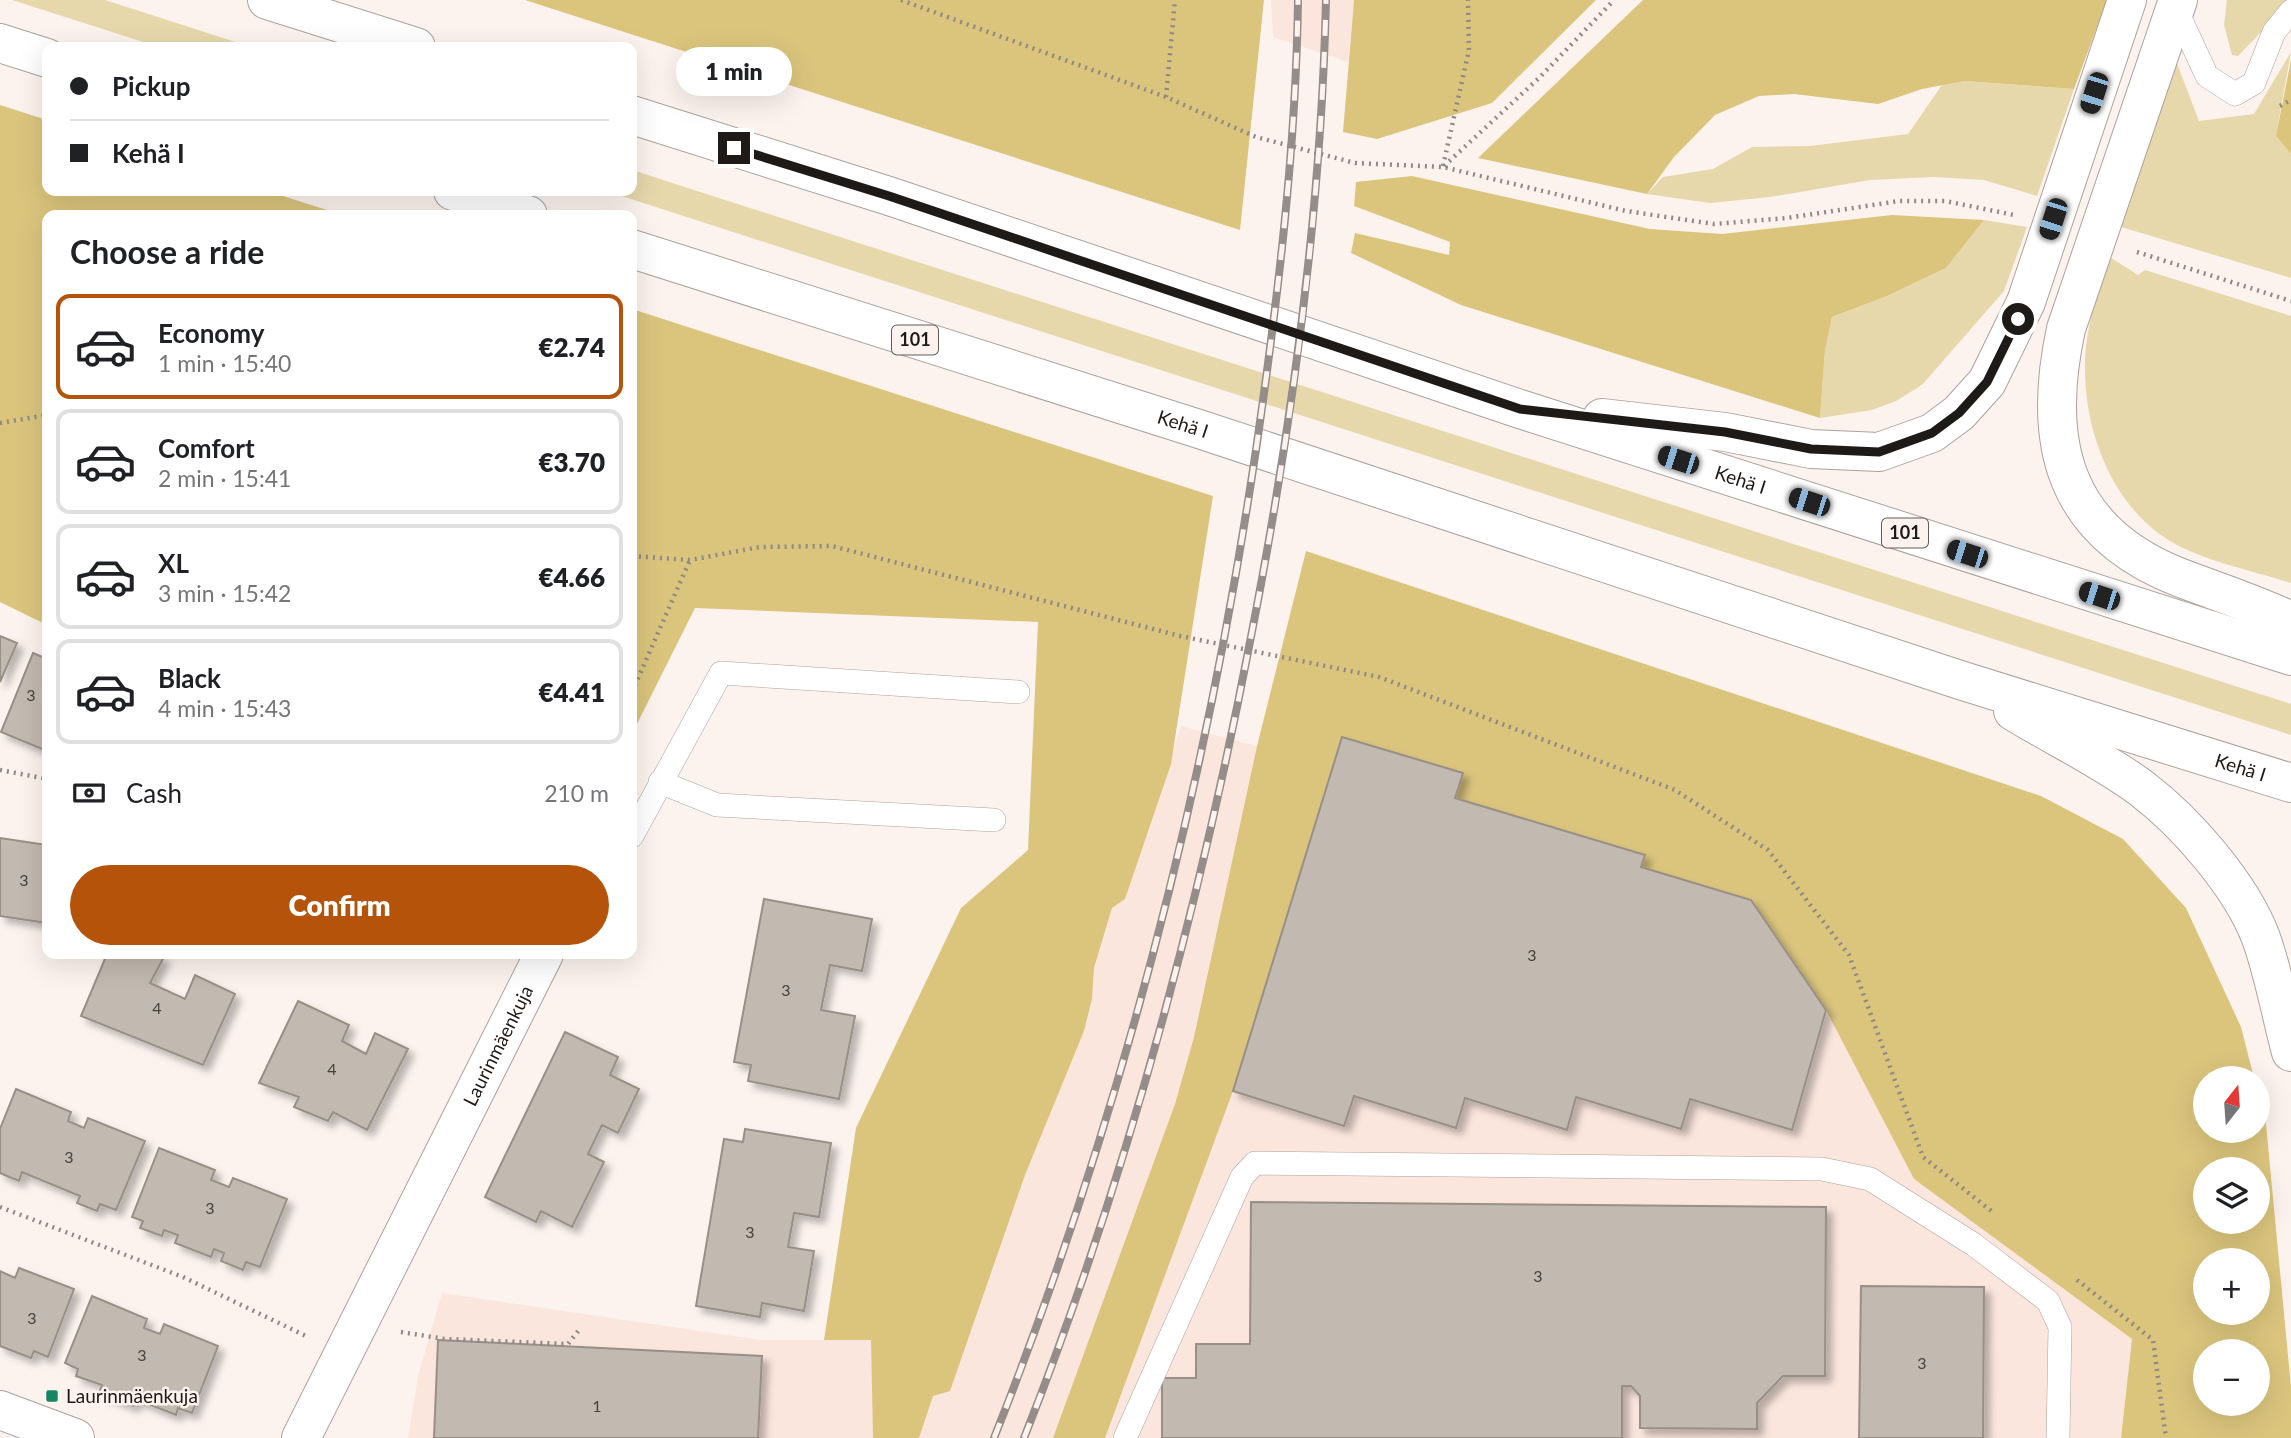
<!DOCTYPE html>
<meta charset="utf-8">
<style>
:root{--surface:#fff;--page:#f6f6f6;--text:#202124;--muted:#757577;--line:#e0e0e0;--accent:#b45309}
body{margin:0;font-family:Lato,sans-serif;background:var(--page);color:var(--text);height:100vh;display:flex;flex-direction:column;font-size:26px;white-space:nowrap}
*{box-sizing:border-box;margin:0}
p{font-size:23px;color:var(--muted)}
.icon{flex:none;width:38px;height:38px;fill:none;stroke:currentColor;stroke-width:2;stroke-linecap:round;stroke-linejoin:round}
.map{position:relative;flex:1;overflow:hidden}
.side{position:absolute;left:42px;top:210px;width:595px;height:749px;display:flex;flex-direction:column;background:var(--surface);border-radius:14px;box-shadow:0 7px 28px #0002}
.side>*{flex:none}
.guide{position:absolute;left:42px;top:42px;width:595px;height:154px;border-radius:14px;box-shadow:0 7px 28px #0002;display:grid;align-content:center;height:154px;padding:0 28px;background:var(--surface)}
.needle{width:46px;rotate:17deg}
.tools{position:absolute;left:2193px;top:1066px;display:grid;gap:14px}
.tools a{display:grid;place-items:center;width:77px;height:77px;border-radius:50%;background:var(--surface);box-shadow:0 7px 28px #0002;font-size:35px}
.end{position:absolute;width:32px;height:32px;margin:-16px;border:9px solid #1e1a18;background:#fff;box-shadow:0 0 0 4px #fff}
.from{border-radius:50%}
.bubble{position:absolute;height:49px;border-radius:24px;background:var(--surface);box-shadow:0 7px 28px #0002;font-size:23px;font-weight:800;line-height:49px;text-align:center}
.car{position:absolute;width:21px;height:42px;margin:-21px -10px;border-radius:9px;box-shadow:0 0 5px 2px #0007;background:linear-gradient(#222 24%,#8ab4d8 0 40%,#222 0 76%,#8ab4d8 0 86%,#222 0)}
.guide b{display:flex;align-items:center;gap:24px;height:66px;font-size:26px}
.guide b+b{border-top:2px solid var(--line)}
.guide i{width:18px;height:18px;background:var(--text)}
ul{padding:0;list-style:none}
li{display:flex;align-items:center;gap:21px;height:105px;margin:0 14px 10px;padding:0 14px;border:4px solid var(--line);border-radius:14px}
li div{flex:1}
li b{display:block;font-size:26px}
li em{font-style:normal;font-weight:800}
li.selected{border-color:var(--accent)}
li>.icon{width:63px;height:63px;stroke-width:1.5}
h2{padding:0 28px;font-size:32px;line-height:84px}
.pay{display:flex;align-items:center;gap:18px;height:77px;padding:0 28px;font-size:26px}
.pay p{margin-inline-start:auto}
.action{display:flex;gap:14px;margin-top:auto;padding:14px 28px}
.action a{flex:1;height:80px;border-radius:42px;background:var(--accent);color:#fff;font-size:28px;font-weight:800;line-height:80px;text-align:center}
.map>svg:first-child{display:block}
.built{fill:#fae6dd}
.green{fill:#e6d8aa}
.forest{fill:#dbc57d;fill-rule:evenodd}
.building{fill:#c2b9b0;stroke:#989087;stroke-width:2;filter:url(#shadow)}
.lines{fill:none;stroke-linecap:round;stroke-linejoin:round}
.lane-casing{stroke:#ada19c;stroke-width:24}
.street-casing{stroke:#ada19c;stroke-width:40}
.highway-casing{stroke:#ada19c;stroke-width:40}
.path{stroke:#8f8884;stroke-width:4.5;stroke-dasharray:2 5;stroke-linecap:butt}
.lane{stroke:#fff;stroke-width:23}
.street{stroke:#fff;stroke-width:38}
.highway{stroke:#fff;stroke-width:38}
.rail-casing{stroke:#948d89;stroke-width:8}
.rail{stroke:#fdf3ee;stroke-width:5;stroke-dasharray:16;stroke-linecap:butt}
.route{stroke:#1e1a18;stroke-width:9}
.poi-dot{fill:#158563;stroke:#fdf3ee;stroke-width:2.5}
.labels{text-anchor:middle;stroke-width:5;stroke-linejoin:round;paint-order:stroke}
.number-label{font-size:16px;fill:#47423e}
.shield{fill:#fdf3ee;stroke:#615b58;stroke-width:2}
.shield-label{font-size:18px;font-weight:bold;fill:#1e1a18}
.street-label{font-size:19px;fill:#1e1a18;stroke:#fdf3ee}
.poi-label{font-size:19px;fill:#1e1a18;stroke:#fdf3ee;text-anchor:start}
</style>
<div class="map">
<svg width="2291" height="1438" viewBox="0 0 2291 1438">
<defs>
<filter id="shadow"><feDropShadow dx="6" dy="6" stdDeviation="3.5" flood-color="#0004"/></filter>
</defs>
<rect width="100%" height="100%" fill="#fdf3ee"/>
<path class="built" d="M 1271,0 L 1354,0 L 1348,62 L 1273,37 Z
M 1181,726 L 1257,746 L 1194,1037 L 1175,1104 L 1076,1384 L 1053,1438 L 919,1438 L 933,1396 L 1084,1031 L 1092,999 L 1094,968 L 1112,908 L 1125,899 Z
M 1342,737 L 1463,773 L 1645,855 L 1642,867 L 1751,900 L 1826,1010 L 1914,1179 L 2132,1339 L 2121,1438 L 1105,1438 L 1233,1091 Z
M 442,1293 L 761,1340 L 872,1340 L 873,1438 L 408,1438 L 418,1376 Z"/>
<path class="green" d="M 12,0 L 105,0 L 251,47 L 159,47 Z
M 2227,0 L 2291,0 L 2291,1 L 2238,56 L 2232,55 L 2224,25 Z
M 2291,52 L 2276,136 L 2291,154 L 2291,278 L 2118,226 L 2175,58 L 2199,121 L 2254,114 Z
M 1965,81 L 2074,89 L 2037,196 L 1984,180 L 1934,177 L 1870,180 L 1770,197 L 1710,203 L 1647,194 L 1663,177 L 1713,169 L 1752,147 L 1810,146 L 1908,134 L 1942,85 Z
M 632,170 L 2291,704 L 2291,735 L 606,191 L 632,191 Z
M 1984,220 L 2027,227 L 2004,291 L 1922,385 L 1896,401 L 1872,410 L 1820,418 L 1825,350 L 1832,317 L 1887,296 L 1946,268 Z
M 2108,256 L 2138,275 L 2145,270 L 2291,316 L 2291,583 C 2254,571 2203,561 2170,541 C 2112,506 2084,431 2085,366 C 2085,328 2098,291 2108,256 Z"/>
<path class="forest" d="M 525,0 L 1264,0 L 1240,230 Z
M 1354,0 L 1596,0 L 1492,103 L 1377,139 L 1343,132 Z
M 1643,0 L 2107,0 L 2074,89 L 1965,81 L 1922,89 L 1878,104 L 1794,94 L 1759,96 L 1715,115 L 1674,157 L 1647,194 L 1478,158 Z
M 2291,60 L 2291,154 L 2276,136 Z
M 0,105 L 47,120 L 47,191 L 267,191 L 343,215 L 47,215 L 47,625 L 0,602 Z
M 1412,176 L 1650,229 L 1722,234 L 1892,215 L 1984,220 L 1946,268 L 1887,296 L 1832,317 L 1825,350 L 1820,418 L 1461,305 L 1351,253 L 1355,233 L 1449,255 L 1450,242 L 1354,206 L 1356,182 Z
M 632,309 L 1213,496 L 1171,764 L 1125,899 L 1112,908 L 1094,968 L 1092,999 L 1084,1031 L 1025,1175 L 950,1391 L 933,1396 L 919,1438 L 873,1438 L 871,1340 L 824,1340 L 856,1128 L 961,908 L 1028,850 L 1038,622 L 695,608 L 632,734 Z
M 1306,551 L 2041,796 L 2123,839 L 2186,908 L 2241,1027 L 2254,1078 L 2205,1078 L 2205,1130 L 2258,1130 L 2258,1091 L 2266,1124 L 2291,1387 L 2291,1438 L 2121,1438 L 2132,1339 L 1914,1179 L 1826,1010 L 1751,900 L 1641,867 L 1644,854 L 1455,798 L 1462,773 L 1342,737 L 1233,1091 L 1105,1438 L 1053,1438 L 1175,1104 L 1194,1037 L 1257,746 ZM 2205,1169 L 2258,1169 L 2258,1222 L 2205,1222 ZM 2205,1260 L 2258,1260 L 2258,1312 L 2205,1312 ZM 2205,1351 L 2258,1351 L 2258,1404 L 2205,1404 Z"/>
<path class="building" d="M 0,636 L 17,643 L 0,682 Z
M 33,653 L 47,659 L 47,751 L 1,732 Z
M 1342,737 L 1463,773 L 1455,798 L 1645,855 L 1641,867 L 1751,900 L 1826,1010 L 1792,1130 L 1690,1099 L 1681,1129 L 1576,1097 L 1567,1130 L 1465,1098 L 1456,1128 L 1354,1096 L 1344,1126 L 1233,1091 Z
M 0,838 L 47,845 L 47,923 L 0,916 Z
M 764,899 L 872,919 L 862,971 L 830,965 L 821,1010 L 855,1016 L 839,1099 L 748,1081 L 751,1065 L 734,1062 Z
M 107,954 L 155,954 L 164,957 L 150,983 L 185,999 L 195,975 L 235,994 L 203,1065 L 81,1016 Z
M 298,1001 L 349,1025 L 342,1041 L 366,1054 L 375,1033 L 408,1049 L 367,1130 L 333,1112 L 328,1121 L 294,1107 L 299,1097 L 259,1083 Z
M 565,1032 L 618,1057 L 610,1075 L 639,1089 L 618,1133 L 602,1125 L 588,1154 L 604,1162 L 572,1227 L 541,1211 L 536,1222 L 485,1197 Z
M 16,1089 L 71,1112 L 68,1121 L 84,1128 L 88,1118 L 145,1141 L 116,1210 L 100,1204 L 97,1211 L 77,1203 L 80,1196 L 22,1172 L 19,1181 L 0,1173 L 0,1129 Z
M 745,1129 L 831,1143 L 819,1217 L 794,1213 L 788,1247 L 814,1251 L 804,1311 L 762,1303 L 760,1317 L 696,1306 L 724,1139 L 743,1142 Z
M 159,1148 L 215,1170 L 211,1180 L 229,1187 L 233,1178 L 287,1199 L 260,1267 L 246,1262 L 243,1270 L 221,1261 L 224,1253 L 214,1249 L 211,1257 L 175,1243 L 178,1235 L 164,1230 L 162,1236 L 140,1228 L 143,1221 L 132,1217 Z
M 1251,1202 L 1826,1207 L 1825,1376 L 1783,1376 L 1757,1403 L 1757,1429 L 1640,1428 L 1640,1396 L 1631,1386 L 1622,1386 L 1622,1438 L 1162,1438 L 1162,1378 L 1196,1378 L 1196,1344 L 1250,1344 Z
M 19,1268 L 74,1289 L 48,1357 L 34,1351 L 31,1358 L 0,1346 L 0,1271 L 15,1278 Z
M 1861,1286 L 1984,1287 L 1983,1438 L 1859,1438 Z
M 92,1296 L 147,1319 L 144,1328 L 160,1334 L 164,1324 L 218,1346 L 192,1413 L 178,1408 L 176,1415 L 136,1399 L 133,1406 L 99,1393 L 102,1385 L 76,1376 L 78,1369 L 65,1363 Z
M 438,1340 L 762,1356 L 758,1438 L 434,1438 Z"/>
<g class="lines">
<g class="lane-casing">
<path id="lane" d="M 2175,7 L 2207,76 L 2235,94 L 2254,83 L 2274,32 L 2291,11
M 660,782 L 717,805 L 994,820
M 632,836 L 721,673 L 1018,692
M 1125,1438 L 1242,1177 L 1255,1163 L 1822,1169 L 1870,1179 L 1973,1244 L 2048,1301 L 2060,1327 L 2058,1438"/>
</g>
<g class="street-casing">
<g id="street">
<path d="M 0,1410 L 75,1438"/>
<path id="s1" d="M 301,1438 L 544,954"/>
</g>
</g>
<g class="highway-casing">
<g id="highway">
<path d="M 267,0 L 416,47"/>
<path d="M 2178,0 L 2066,329 C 2041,444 2064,533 2181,578 C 2218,592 2255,604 2291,621"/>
<path d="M 0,43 L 47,58"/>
<path id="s2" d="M 632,115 L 889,196 L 1520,409 L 2291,656"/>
<path d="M 453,191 L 528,215"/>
<path id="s3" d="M 632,249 L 1199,429 L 1960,680 L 2291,783"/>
<path d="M 1602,418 L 1725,432 L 1811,449 L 1879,452 L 1932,433 L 1959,413 L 1987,382 L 2026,302 L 2127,0"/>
<path d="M 2013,711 C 2055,737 2102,759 2141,788 C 2186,822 2241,885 2261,938 C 2274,974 2281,1015 2291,1052"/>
</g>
</g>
<path class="path" d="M 901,0 L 1166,97 L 1256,137 L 1355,163 L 1443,167 L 1626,211 L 1714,224 L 1787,218 L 1899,201 L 1945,201 L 2014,215
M 1166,97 L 1175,0
M 2280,106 L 2291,100
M 1443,166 L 1469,50 L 1468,0
M 1444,166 L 1539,78 L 1614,0
M 2137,252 L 2291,301
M 0,423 L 47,415
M 632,556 L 690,560 L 760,547 L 832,546 L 1180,636 L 1379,677 L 1675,790 L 1768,850 L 1849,955 L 1923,1157 L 1994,1213
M 632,692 L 690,560
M 0,770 L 47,779
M 0,1207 L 183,1277 L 306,1336
M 2077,1280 L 2153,1340 L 2166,1438
M 401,1332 L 445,1339 L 568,1344 L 579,1330"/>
<use href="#lane" class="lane"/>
<use href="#street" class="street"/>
<use href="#highway" class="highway"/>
<g class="rail-casing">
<path id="rail" d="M 994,1438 C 1121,1119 1207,782 1257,443 C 1278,297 1296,148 1298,0
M 1024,1438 C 1125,1183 1197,916 1249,647 C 1291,434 1321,218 1326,0"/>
</g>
<use href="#rail" class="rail"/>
</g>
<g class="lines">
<path class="route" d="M 734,148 L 889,196 L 1520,409 L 1725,432 L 1811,449 L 1879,452 L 1932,433 L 1959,413 L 1987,382 L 2018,319"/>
</g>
<rect class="poi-dot" x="45" y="1389" width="14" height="14" rx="3.5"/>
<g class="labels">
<g class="number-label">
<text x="31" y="701">3</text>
<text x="24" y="886">3</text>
<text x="1532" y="961">3</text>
<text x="786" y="996">3</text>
<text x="157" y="1014">4</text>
<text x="332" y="1075">4</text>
<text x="69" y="1163">3</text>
<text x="210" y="1214">3</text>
<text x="750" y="1238">3</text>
<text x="1538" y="1282">3</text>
<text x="32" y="1324">3</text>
<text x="142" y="1361">3</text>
<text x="1922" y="1369">3</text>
<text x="597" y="1412">1</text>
</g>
<g class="shield">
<rect x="892" y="325.5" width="46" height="29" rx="5"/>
<rect x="1882" y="518.5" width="46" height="29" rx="5"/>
</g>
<g class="shield-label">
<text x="915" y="346">101</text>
<text x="1905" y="539">101</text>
</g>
<g class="street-label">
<text dy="7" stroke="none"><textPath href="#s3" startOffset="578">Kehä I</textPath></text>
<text dy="7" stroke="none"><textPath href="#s2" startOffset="1167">Kehä I</textPath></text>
<text dy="7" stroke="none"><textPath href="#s3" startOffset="1690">Kehä I</textPath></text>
<text dy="7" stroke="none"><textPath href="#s1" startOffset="439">Laurinmäenkuja</textPath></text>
</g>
<g class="poi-label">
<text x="66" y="1403">Laurinmäenkuja</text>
</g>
</g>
</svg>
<div class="tools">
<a><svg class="needle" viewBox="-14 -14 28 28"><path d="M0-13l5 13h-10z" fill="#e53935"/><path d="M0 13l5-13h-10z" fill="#757577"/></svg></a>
<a><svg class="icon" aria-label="layers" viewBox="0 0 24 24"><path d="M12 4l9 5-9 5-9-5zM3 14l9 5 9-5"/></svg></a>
<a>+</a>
<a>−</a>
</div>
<i class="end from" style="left:2018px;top:319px"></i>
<i class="end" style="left:734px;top:148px"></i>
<div class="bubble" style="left:676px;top:47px;width:116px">1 min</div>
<i class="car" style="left:2094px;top:93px;rotate:198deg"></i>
<i class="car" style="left:2053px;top:219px;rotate:198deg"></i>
<i class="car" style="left:1678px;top:460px;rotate:288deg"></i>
<i class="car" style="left:1809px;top:502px;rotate:288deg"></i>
<i class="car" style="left:1967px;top:554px;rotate:288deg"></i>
<i class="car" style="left:2099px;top:596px;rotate:288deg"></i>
<div class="guide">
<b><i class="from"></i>Pickup</b>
<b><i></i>Kehä I</b>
</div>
<section class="side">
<h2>Choose a ride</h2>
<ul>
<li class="selected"><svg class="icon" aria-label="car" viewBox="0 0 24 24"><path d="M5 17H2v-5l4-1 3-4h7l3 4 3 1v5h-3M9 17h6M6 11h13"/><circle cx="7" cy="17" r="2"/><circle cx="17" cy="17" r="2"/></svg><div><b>Economy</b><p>1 min · 15:40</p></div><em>€2.74</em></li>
<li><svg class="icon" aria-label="car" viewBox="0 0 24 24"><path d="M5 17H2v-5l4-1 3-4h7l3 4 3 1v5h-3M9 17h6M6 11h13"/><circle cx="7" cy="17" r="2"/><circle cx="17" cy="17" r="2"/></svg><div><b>Comfort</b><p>2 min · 15:41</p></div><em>€3.70</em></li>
<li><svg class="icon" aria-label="car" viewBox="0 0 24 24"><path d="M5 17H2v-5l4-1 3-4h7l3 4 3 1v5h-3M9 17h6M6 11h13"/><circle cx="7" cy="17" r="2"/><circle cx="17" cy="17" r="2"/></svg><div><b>XL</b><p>3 min · 15:42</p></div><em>€4.66</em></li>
<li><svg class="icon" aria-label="car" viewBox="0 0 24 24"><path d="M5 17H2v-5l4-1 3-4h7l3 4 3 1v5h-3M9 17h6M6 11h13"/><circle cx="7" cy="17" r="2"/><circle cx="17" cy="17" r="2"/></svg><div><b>Black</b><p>4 min · 15:43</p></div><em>€4.41</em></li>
</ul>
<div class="pay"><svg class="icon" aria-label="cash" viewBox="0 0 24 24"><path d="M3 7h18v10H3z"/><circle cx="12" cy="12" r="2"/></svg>Cash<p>210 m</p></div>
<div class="action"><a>Confirm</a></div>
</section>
</div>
